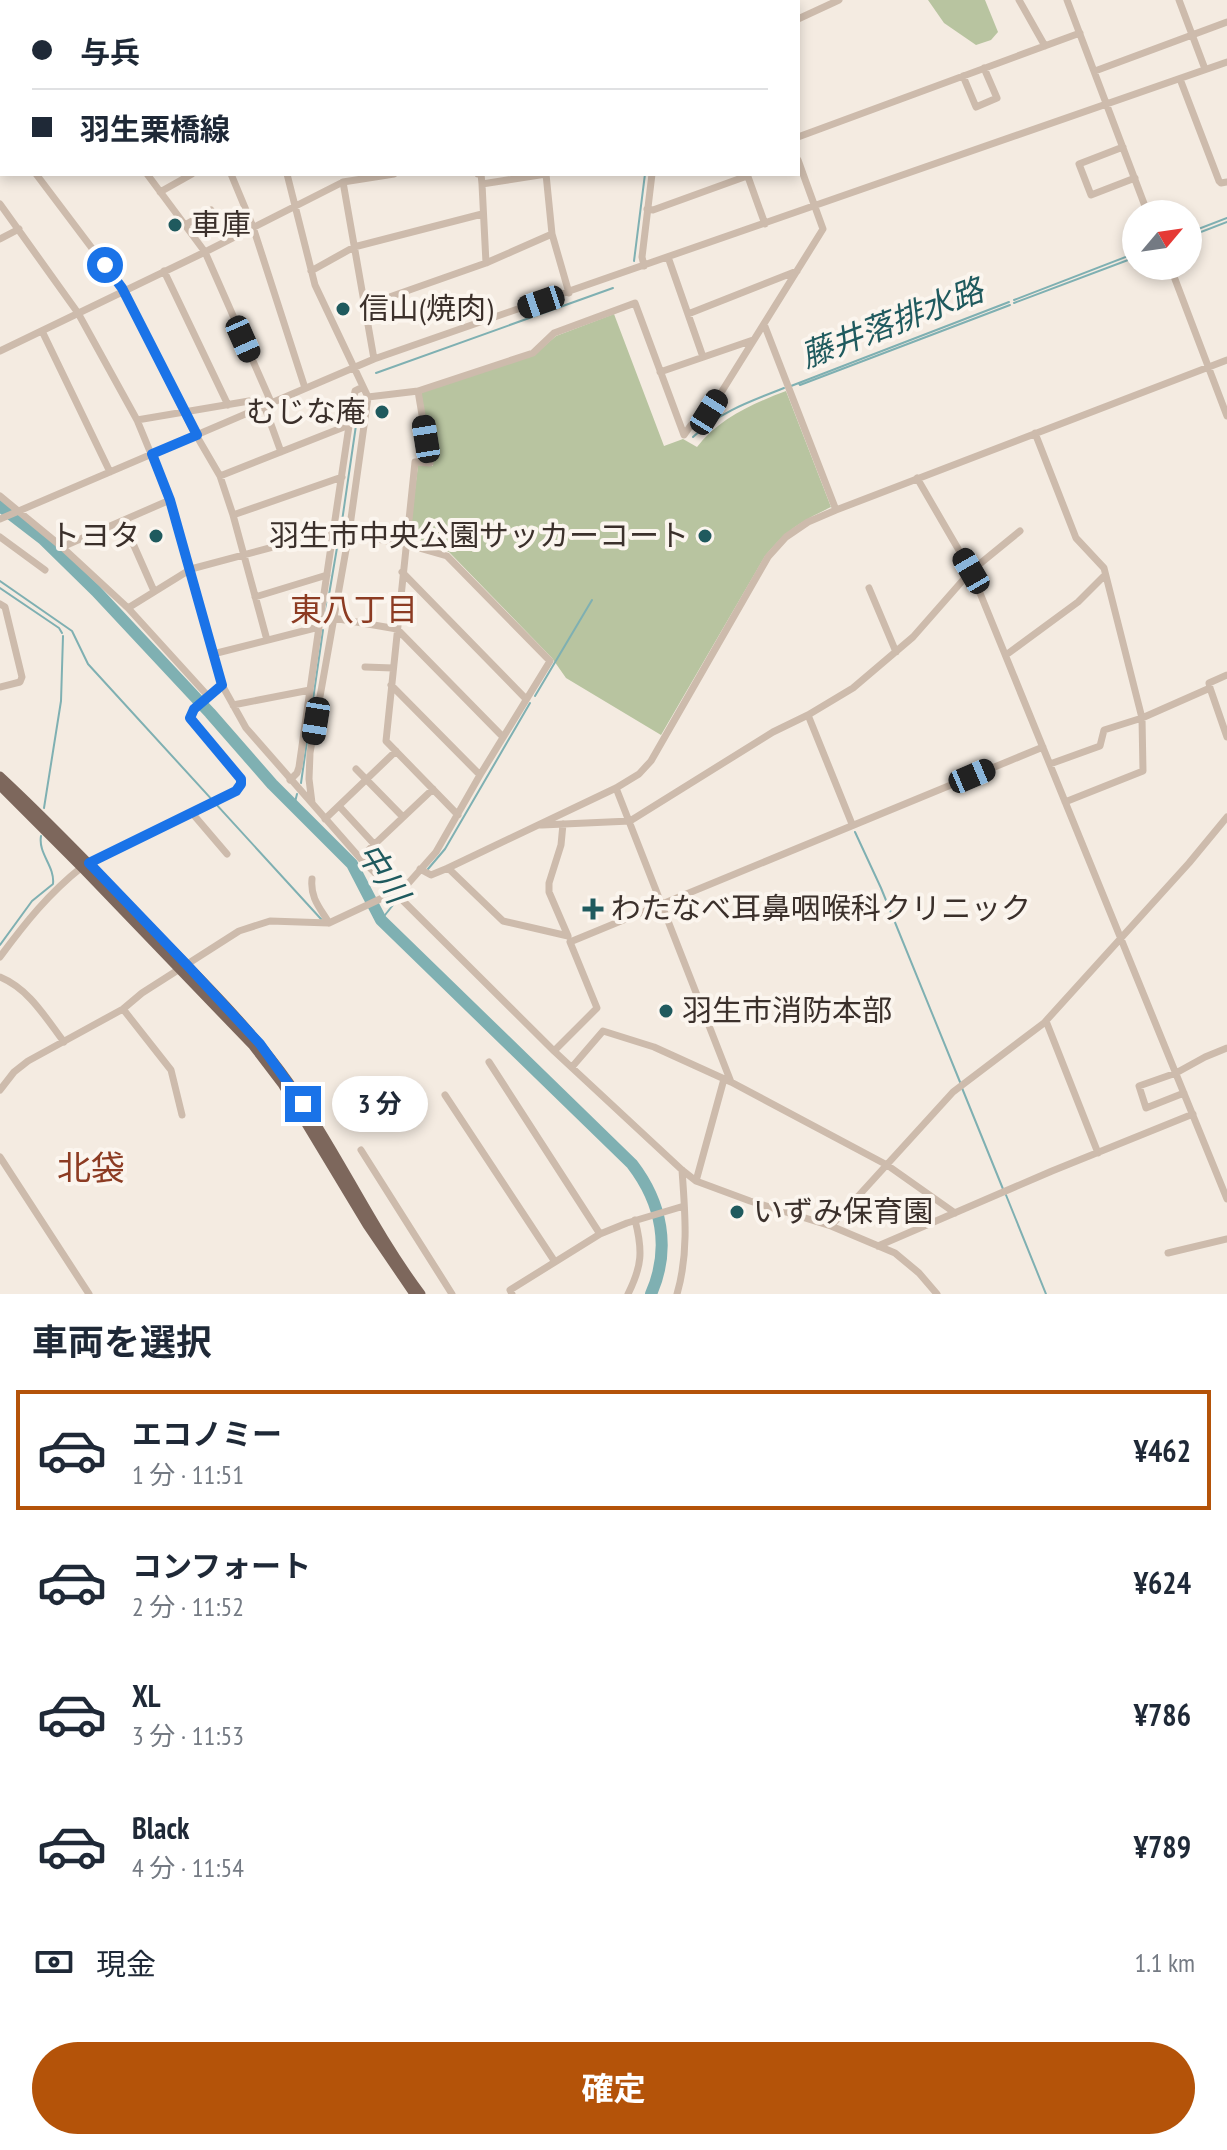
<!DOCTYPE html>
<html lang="ja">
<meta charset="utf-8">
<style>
:root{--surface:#fff;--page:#f6f6f7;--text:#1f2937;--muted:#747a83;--line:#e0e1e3;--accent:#b45309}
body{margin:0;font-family:"PT Sans Narrow","Noto Sans JP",sans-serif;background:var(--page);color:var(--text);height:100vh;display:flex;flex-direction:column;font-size:30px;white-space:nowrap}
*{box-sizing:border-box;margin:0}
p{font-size:26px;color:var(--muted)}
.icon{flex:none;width:44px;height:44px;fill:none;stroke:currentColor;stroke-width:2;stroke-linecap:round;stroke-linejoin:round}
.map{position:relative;height:1294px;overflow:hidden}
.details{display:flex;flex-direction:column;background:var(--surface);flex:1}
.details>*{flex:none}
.hud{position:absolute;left:0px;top:0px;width:800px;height:176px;box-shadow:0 4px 12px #0003;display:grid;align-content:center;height:176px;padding:0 32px;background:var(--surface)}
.needle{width:52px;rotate:61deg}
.fabs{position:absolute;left:1122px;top:200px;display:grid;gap:16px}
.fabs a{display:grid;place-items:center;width:80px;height:80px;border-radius:50%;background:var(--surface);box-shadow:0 4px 12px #0003;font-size:40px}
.end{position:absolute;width:36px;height:36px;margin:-18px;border:10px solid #1a73e8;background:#fff;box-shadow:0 0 0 4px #fff}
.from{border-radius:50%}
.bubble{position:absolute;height:56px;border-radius:28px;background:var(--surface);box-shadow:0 4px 12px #0003;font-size:26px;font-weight:700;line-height:56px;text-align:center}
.car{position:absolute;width:24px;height:48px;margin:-24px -12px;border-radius:10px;box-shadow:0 0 6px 2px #0007;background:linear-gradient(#222 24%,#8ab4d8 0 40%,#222 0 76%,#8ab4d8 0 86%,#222 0)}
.hud b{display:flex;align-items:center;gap:28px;height:76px;font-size:30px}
.hud b+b{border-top:2px solid var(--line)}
.hud i{width:20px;height:20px;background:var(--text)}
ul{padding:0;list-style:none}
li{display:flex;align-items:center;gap:24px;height:120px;margin:0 16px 12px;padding:0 16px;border:4px solid transparent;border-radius:0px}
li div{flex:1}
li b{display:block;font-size:30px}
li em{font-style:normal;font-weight:700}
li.selected{border-color:var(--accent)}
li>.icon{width:72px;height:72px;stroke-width:1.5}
h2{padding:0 32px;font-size:36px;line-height:96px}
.pay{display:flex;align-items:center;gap:20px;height:88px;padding:0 32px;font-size:30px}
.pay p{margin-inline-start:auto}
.button{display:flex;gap:16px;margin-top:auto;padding:16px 32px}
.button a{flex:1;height:92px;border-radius:48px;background:var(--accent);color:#fff;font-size:32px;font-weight:700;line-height:92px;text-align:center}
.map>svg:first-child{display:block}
.green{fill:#b8c4a0}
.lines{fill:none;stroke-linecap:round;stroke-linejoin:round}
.stream{stroke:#7fb0b2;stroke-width:2}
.river{stroke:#7fb0b2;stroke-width:12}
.minor{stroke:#cdbbac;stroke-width:7}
.major{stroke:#7d675c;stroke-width:9}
.route{stroke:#1a73e8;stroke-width:10}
.poi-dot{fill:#1f5a5e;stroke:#fbf5ee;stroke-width:3}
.labels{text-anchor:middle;stroke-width:8;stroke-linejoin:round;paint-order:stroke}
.poi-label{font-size:30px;fill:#3b302b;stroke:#fbf5ee;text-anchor:start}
.water-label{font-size:32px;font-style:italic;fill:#1f5a5e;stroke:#fbf5ee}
.neighbourhood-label{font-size:32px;fill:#8c3b22;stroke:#fbf5ee}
.quarter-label{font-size:34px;fill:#8c3b22;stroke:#fbf5ee}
</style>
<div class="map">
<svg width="1227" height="1294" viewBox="0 0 1227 1294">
<rect width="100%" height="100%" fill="#f4ebe1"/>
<path class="green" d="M 928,0 L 985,0 L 998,32 L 991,40 L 976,45 L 944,23 Z
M 614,314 L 664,446 L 683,439 L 697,447 C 718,419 754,403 786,391 L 831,507 C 800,522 787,530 765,556 L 661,735 L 566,678 L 552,658 L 449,552 L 425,542 L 409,538 L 418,465 L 433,466 L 421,392 L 534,355 L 556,336 Z"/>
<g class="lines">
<path class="stream" d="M 631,0 L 632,2
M 1188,233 L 1227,218
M 1188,237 L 1227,222
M 634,261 L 645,174
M 1014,300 L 1136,253
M 1014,303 L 1136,257
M 376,373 L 613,288
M 799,383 L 800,385 L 1010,305
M 791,386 L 1009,302
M 693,437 C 719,412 751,401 784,388
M 341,528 L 360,398
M 0,581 L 72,631 L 88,664 L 321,919
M 0,588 L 59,628 L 62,633
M 324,624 L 339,536
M 535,696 L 592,600
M 301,783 L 323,630
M 294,806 L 297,794
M 44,808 L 61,701 L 63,636
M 855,832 L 881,888 L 960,1082
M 428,869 L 445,849 L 530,703
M 381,920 L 393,905
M 0,945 L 32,901 L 53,884 C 55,866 38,854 41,836
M 962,1088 L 1003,1189
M 1006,1195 L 1046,1294"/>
<path class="river" d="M 0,506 L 43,539 L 96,591 L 210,713 L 272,784 L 352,864 L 381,920 L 632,1164 C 662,1203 671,1249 651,1294"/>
<path class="minor" d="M 15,0 L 16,2
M 66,0 L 68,2
M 104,0 L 106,2
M 141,0 L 143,2
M 220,0 L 221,2
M 315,0 L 317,2
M 640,0 L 641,2
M 683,0 L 684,2
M 740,0 L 741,2
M 1019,0 L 1045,46
M 1067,0 L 1148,214
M 1179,0 L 1205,69
M 74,2 L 77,0
M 124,2 L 127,0
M 470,2 L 476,0
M 656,2 L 661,0
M 798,19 L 839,0
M 0,52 L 2,55
M 1095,71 L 1227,22
M 963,76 L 976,107 L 997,98 L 984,68
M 1180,79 L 1219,181 L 1221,183 L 1227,182
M 0,92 L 2,91
M 0,125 L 2,128
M 798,137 L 1080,33
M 1123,147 L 1079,164 L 1091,195 L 1135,178
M 0,158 L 2,157
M 36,174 L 122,288 L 192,428 L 220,476 L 233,515 L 267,640
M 147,174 L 205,252 L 271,402
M 231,174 L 253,227 L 305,388
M 287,174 L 315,285 L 368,397 L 349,533 L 310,753 L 309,779 L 312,803
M 478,174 L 481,174 L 482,184 L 486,263
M 747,174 L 765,224
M 343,182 L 374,359
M 482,184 L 546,174 L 552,234 L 569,293
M 160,192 L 192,174
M 0,204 L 78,313 L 137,420 L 170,500 L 222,685 L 246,728 L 360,858 L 554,1051 L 682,1170 L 696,1181 L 750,1201 L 831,1226 L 895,1253 L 919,1273 L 937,1294
M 647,209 L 653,210 L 747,176
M 185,225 L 211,210
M 0,239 L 19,229
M 668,257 L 703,357
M 644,266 L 642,257 L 652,174
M 1170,266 L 1227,416
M 164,271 L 228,405
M 311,271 L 354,247 L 482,214
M 364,306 L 486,263 L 552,234
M 688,314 L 797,271
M 764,324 L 836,510
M 42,331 L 110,472
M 0,351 L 205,252 L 343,182 L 394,174
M 660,372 L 753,340
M 418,391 L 430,463 L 415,462 L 386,741 L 458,815
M 368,397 L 418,391 L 533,353 L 554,333 L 635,303 L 684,435 L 691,425 L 709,412 L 823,229 L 798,160
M 137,420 L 249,401 L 264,405 L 281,452
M 1035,433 L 1076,538 L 1104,568 L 1142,718 L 1143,771 L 1065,802
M 220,476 L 344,427 L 349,426 L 355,391 L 363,387
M 917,478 L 971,571 L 1227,1199
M 0,496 L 62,547 L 128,608 L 191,569 L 333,531 L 405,544 C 390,535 365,528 349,533
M 233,515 L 342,477
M 0,519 L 374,359 L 1227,62
M 123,521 L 154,591
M 0,537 L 45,570
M 62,547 L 170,500
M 402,572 L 526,699
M 869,588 L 896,652
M 255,597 L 327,575
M 0,604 L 5,607 L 22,677 L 20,682 L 0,687
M 128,608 L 208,696
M 333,618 L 397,629 L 503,737
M 213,654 L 319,627 L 349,426
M 1006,655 L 1078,602 L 1105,575
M 365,667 L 393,668
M 391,685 L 480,775
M 1210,688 L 1227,737
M 233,705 L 310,690
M 808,715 L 852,824
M 1050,764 L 1100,746 L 1104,730 L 1142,718 L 1210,688 L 1209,683 L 1227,675
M 356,769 L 403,817
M 290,780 L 297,773 L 299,767 L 319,627
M 339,806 L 374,844
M 192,813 L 227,854
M 325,819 L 396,751
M 563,824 L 561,845 L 549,883 L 549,892 L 568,936
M 542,825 L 630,821 L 773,732 L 808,715 L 853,688 L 913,637 L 971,571 L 1020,531
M 360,858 L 433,789
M 89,863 L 214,803 L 239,788 L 241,779 L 238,775 L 190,718 L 194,709 L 222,685
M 448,868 L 503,921 L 568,936
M 420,869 L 431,875 L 448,868 L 616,788 L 639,774 L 651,761 L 768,557 L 786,537 L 808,522 L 836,510 L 1227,360
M 312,879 C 310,898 320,908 329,923
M 398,895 L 436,852 L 480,775 L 550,661 L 447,556 L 405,544
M 0,957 C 25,923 49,893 82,867
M 0,977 C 29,989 45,1017 64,1042
M 123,1009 L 171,1070 L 182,1115
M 1046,1021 L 1098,1153
M 554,1051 L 597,1008 L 570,942 L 1043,747
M 489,1062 L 600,1234
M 572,1067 L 603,1031 L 654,1047 L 731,1082 L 616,788
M 731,1082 L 887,1165 L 955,1213
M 0,1090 L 14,1072 L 28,1061 L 123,1009 L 142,993 L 239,931 L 270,921 L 329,923 L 395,892
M 1184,1093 L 1146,1108 L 1139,1086 L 1176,1073 L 1205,1057 L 1227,1048
M 445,1095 L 555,1262
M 361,1150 L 452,1294
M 0,1157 L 89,1294
M 696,1181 L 724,1079
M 831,1226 L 953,1092 L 1044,1023 L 1189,863 L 1227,817
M 878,1246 L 1052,1171 L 1193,1114
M 1168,1253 L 1227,1239
M 512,1294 L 510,1290 L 600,1234 L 627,1223 L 684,1206
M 628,1294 C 642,1266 643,1251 635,1220
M 677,1294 C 689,1253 685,1212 682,1170"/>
<path class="major" d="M 0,776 C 54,826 104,879 155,932 C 201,979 250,1027 289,1082 C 337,1150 371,1227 421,1294
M 0,786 L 84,870 L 253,1046 L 282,1084 L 367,1225 L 414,1294"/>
</g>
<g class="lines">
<path class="route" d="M 105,265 L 122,288 L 197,435 L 152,454 L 170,500 L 222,685 L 194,709 L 190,718 L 241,779 L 241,784 L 236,791 L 89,863 L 187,965 L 260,1044 L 303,1104"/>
</g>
<g class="poi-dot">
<circle cx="175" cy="225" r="8"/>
<circle cx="343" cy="309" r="8"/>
<circle cx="382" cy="412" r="8"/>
<circle cx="156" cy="536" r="8"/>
<circle cx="705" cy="536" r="8"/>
<path d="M589 897h8v8h8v8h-8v8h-8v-8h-8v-8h8z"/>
<circle cx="666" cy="1011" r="8"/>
<circle cx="737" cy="1212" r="8"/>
</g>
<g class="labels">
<g class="poi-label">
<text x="191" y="235">車庫</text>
<text x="359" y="319">信山(焼肉)</text>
<text x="366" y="422" text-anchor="end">むじな庵</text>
<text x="140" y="546" text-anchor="end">トヨタ</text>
<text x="689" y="546" text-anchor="end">羽生市中央公園サッカーコート</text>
<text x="611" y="919">わたなべ耳鼻咽喉科クリニック</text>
<text x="682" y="1021">羽生市消防本部</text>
<text x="753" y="1222">いずみ保育園</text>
</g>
<g class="water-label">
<text transform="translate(892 323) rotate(-21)" y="11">藤井落排水路</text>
<text transform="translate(383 873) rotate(57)" y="11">中川</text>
</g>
<g class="neighbourhood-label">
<text x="354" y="621">東八丁目</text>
</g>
<g class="quarter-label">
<text x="91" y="1180">北袋</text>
</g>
</g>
</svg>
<div class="fabs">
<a><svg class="needle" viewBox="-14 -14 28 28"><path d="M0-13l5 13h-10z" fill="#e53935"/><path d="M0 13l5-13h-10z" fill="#747a83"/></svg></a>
</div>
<i class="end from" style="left:105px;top:265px"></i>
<i class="end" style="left:303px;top:1104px"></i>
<div class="bubble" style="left:332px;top:1076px;width:96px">3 分</div>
<i class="car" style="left:541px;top:302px;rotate:251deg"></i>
<i class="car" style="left:243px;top:339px;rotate:156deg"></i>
<i class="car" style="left:709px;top:412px;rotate:32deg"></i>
<i class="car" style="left:426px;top:439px;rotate:351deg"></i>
<i class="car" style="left:971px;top:571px;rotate:330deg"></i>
<i class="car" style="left:316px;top:721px;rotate:189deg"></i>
<i class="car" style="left:972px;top:776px;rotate:67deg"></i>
<div class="hud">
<b><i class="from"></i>与兵</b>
<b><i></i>羽生栗橋線</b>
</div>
</div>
<section class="details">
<h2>車両を選択</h2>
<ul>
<li class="selected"><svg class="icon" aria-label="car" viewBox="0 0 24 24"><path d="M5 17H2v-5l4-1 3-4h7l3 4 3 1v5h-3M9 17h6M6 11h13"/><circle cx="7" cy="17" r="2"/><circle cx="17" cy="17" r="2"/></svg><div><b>エコノミー</b><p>1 分 · 11:51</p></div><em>¥462</em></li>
<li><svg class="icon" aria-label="car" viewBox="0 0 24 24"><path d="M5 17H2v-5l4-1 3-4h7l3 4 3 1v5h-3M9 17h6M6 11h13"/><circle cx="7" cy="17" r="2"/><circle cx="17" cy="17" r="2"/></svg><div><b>コンフォート</b><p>2 分 · 11:52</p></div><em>¥624</em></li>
<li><svg class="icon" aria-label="car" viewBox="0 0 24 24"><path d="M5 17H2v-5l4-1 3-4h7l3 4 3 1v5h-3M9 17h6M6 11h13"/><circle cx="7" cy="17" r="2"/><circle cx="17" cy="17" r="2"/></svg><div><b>XL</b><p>3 分 · 11:53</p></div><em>¥786</em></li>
<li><svg class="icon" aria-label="car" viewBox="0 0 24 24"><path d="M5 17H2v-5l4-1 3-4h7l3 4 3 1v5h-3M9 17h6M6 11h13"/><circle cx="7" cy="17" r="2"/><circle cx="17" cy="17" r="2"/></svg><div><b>Black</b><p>4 分 · 11:54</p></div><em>¥789</em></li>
</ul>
<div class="pay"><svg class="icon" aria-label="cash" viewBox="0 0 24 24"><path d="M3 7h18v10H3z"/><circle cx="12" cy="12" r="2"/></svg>現金<p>1.1 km</p></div>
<div class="button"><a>確定</a></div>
</section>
